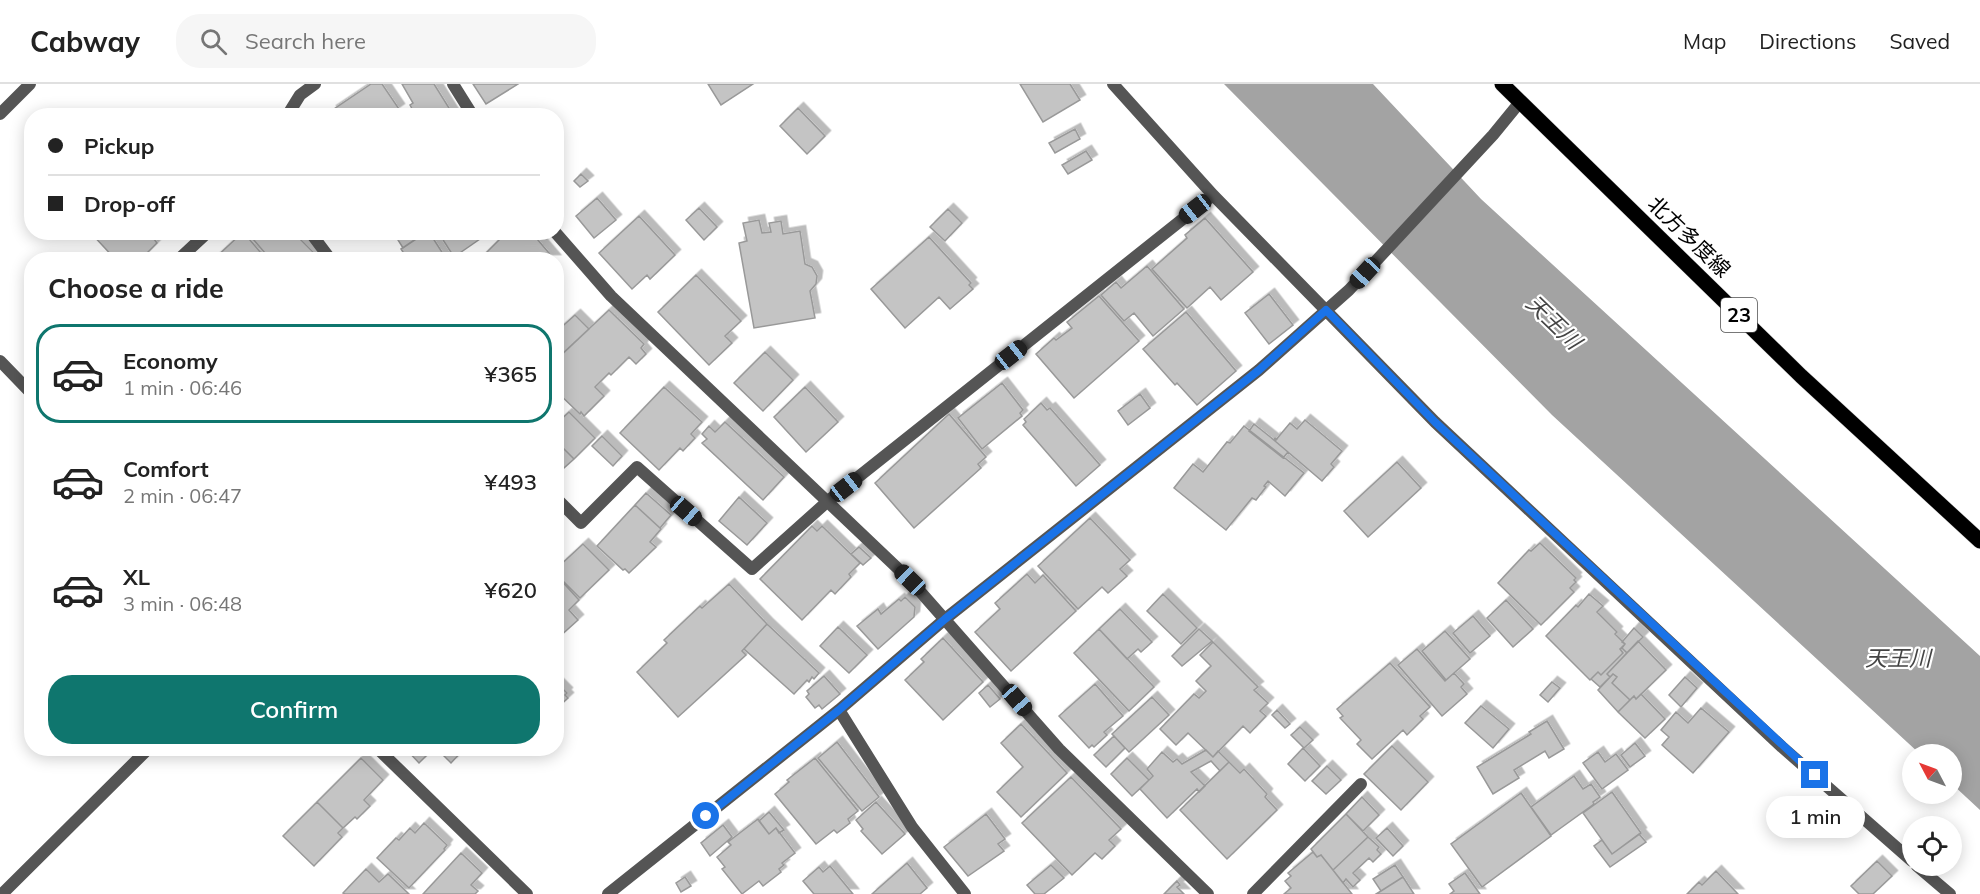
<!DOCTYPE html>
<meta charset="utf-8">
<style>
:root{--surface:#fff;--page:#f6f6f6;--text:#222;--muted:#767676;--line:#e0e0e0;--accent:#0f766e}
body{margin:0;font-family:Mulish,"Noto Sans JP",sans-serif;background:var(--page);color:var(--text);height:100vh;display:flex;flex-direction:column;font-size:22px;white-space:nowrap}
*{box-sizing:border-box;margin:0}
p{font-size:20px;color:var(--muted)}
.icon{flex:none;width:33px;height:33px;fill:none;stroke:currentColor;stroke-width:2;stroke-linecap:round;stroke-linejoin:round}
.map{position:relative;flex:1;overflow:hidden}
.drawer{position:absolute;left:24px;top:168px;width:540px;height:504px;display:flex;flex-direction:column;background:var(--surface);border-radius:24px;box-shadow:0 3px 15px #0003}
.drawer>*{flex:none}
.guide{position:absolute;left:24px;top:24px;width:540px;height:132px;border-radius:24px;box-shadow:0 3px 15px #0003;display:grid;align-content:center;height:132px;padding:0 24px;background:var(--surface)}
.needle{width:39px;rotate:311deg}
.fabs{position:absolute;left:1902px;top:660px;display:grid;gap:12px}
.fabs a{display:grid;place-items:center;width:60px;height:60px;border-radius:50%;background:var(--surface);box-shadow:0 3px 15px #0003;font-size:30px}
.end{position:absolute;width:27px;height:27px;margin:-14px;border:8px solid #1a73e8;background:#fff;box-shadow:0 0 0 3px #fff}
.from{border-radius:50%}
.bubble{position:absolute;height:42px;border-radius:21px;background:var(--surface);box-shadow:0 3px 15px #0003;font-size:20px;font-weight:600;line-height:42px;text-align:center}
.car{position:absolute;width:18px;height:36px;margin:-18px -9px;border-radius:8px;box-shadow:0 0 4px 2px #0007;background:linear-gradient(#222 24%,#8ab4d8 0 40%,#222 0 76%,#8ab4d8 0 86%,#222 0)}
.guide b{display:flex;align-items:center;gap:21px;height:57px;font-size:22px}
.guide b+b{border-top:2px solid var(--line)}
.guide i{width:15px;height:15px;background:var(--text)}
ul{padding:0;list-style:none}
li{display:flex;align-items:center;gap:18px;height:99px;margin:0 12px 9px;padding:0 12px;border:3px solid transparent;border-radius:24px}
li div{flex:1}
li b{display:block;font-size:22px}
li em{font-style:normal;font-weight:600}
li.active{border-color:var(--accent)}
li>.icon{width:54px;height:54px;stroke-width:1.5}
h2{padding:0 24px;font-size:27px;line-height:72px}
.action{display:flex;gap:12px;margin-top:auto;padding:12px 24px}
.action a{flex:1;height:69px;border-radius:24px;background:var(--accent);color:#fff;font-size:24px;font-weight:600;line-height:69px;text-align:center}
header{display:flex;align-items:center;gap:36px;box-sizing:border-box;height:84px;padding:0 30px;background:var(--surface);border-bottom:2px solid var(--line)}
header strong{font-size:28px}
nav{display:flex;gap:33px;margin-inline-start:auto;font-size:21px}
.search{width:420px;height:54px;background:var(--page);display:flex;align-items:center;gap:15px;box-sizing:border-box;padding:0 21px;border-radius:24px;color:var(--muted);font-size:22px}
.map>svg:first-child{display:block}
.water{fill:#a3a3a3}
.building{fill:#c4c4c4;stroke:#999;stroke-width:1.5;filter:url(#shadow)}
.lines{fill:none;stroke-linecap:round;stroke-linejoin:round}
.primary-casing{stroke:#dbdbdb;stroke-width:16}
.street{stroke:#555;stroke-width:12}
.primary{stroke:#000;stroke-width:15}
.route{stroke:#1a73e8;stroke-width:8}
.labels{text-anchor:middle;stroke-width:4.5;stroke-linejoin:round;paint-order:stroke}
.shield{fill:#fff;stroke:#4c4c4c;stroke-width:1.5}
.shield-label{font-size:20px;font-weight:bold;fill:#000}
.street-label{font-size:21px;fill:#000;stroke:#fff}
.water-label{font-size:22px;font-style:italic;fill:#444;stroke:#fff}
</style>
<header>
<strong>Cabway</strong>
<div class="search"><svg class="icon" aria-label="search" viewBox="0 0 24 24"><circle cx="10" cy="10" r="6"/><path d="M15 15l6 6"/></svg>Search here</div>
<nav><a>Map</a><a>Directions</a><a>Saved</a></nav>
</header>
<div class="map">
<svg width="1980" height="810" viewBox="0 0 1980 810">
<defs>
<filter id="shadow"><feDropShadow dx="5.5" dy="-5.5" stdDeviation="0" flood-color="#0004"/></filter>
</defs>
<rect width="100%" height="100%" fill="#fff"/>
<path class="water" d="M 1224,0 L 1373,0 L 1481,115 L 1980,572 L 1980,726 L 1952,700 L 1952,670 L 1920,670 L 1552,331 Z"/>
<path class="building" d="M 371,0 L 382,0 L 399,25 L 389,32 L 334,32 L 331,27 Z
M 402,0 L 434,0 L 454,32 L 416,32 L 410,21 L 413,19 Z
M 473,0 L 518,0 L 486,20 Z
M 708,0 L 753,0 L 721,21 Z
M 1020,0 L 1070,0 L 1080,16 L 1043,38 Z
M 798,24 L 825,52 L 807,70 L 780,42 Z
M 1075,45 L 1080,55 L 1055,69 L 1049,59 Z
M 1086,67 L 1092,76 L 1068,90 L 1062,81 Z
M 581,90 L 588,97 L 580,103 L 574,97 Z
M 597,114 L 616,136 L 594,154 L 576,132 Z
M 699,124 L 717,143 L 704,156 L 686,136 Z
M 948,125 L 962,139 L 945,157 L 930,143 Z
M 639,132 L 675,171 L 650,195 L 647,191 L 632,205 L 599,169 Z
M 1205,134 L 1253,188 L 1221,216 L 1210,203 L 1187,224 L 1152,185 L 1187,154 L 1185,151 Z
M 759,136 L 762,149 L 771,148 L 769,139 L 781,137 L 783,150 L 800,147 L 805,180 L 812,183 L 817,192 L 816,200 L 810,207 L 815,234 L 754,244 L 739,159 L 747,157 L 743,139 Z
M 90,148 L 161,148 L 154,155 L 157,159 L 140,176 L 116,176 Z
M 243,148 L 267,176 L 213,176 Z
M 247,148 L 293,148 L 314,169 L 309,176 L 271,176 Z
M 410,148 L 425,149 L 403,164 L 398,156 Z
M 429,148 L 447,176 L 408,176 L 401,165 L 426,148 Z
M 438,148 L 490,148 L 454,173 Z
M 507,148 L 531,148 L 555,176 L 479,176 Z
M 929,153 L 971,199 L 969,201 L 973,205 L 950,225 L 939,213 L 905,244 L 871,205 Z
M 1147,182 L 1184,225 L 1153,252 L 1134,229 L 1124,237 L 1101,211 L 1116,198 L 1121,204 Z
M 696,191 L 741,237 L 725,252 L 732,259 L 709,281 L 658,228 Z
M 1269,210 L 1293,241 L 1269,260 L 1245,229 Z
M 1099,212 L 1139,257 L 1074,314 L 1036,270 L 1054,254 L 1056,256 L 1072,244 L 1067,238 Z
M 609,226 L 644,260 L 641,264 L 646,270 L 636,280 L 629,273 L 611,291 L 609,289 L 595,303 L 604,312 L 584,332 L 581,328 L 580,330 L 556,307 L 556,279 L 560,272 Z
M 1186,228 L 1236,287 L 1197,321 L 1177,299 L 1175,301 L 1143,265 Z
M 575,231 L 589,245 L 556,276 L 556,248 Z
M 765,268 L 793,296 L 763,327 L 734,299 Z
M 1002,299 L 1023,326 L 1020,329 L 1022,332 L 982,365 L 958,334 Z
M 664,303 L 702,338 L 691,350 L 695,354 L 683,367 L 680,364 L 659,386 L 620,349 Z
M 805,303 L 838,338 L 806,368 L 774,333 Z
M 1140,310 L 1150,324 L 1128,341 L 1118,327 Z
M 1041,319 L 1047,326 L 1050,324 L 1100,381 L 1076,402 L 1023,341 L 1026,338 L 1024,335 Z
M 569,328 L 595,354 L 574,375 L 556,357 L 556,340 Z
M 949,330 L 986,373 L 978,380 L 981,384 L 914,444 L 875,399 Z
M 1305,336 L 1342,367 L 1331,380 L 1334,383 L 1322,397 L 1275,357 L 1290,339 L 1297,345 Z
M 725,338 L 784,393 L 763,416 L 702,359 L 707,355 L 702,350 L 709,342 L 715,348 Z
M 1254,340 L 1274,356 L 1275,354 L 1277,355 L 1275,357 L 1288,368 L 1283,374 L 1249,347 Z
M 1244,342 L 1304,389 L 1285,412 L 1268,397 L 1264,402 L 1266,403 L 1256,416 L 1252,414 L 1226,446 L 1174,404 L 1193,380 L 1203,388 L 1227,358 L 1230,359 Z
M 602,352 L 622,372 L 613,382 L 592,362 Z
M 556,357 L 574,375 L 556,391 Z
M 1397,378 L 1421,404 L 1368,453 L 1344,427 Z
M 646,409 L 671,431 L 660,444 L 635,421 Z
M 739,413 L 767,439 L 747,461 L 719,437 Z
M 635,421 L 661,445 L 650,458 L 656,463 L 629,489 L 625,485 L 623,486 L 597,462 Z
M 1090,434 L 1130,476 L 1120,485 L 1127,492 L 1108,509 L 1102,503 L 1078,525 L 1038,482 Z
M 812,442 L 817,447 L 822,442 L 860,479 L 849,490 L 851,493 L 835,510 L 831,506 L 802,536 L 760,495 Z
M 1540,459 L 1576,494 L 1574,496 L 1576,498 L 1570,504 L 1574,508 L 1541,541 L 1498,499 L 1529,466 L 1531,467 Z
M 583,460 L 609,486 L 580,514 L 556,490 L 556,485 Z
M 859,463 L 871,474 L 863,481 L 851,470 Z
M 1027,490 L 1035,499 L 1043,491 L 1076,527 L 1011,587 L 975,548 L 1000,525 L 995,519 Z
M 556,491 L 579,516 L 569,526 L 578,536 L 558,554 L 556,552 Z
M 729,500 L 767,540 L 742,567 L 746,571 L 678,633 L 637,588 L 667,559 L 664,556 L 700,522 L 702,524 Z
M 1163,510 L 1197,544 L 1181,560 L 1147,527 Z
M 1589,510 L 1603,522 L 1597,528 L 1617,548 L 1615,550 L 1625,560 L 1620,565 L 1623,569 L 1601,591 L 1598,588 L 1590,596 L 1546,552 L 1576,521 L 1578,523 Z
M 905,513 L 915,523 L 914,533 L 878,565 L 857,542 L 878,525 L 881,530 L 899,515 L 901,517 Z
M 1506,516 L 1533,545 L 1513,563 L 1487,534 Z
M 1120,525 L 1152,558 L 1141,568 L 1138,565 L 1127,575 L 1099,545 Z
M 1473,532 L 1490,552 L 1470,569 L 1453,549 Z
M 767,540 L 819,589 L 814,595 L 812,593 L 809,598 L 807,596 L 794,610 L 744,565 Z
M 838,543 L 867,571 L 849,589 L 820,562 Z
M 1634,544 L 1643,553 L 1627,569 L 1622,564 L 1625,560 L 1622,558 Z
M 1099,545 L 1154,603 L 1129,627 L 1074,569 Z
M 1199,545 L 1212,557 L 1182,582 L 1172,572 Z
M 1445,547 L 1470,575 L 1446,596 L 1422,567 Z
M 943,554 L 983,598 L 943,636 L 905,596 L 924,578 L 921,575 Z
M 1638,557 L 1666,586 L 1636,615 L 1634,612 L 1630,616 L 1612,599 L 1617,593 L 1613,590 L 1610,593 L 1607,590 Z
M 1213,558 L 1258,603 L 1254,606 L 1268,619 L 1260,627 L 1266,632 L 1250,649 L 1243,642 L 1213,673 L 1188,649 L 1176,661 L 1160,645 L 1194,610 L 1199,614 L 1206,607 L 1196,597 L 1211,582 L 1200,571 Z
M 1622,564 L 1627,569 L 1607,590 L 1610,593 L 1600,603 L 1591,595 L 1598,588 L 1601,591 L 1623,569 L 1620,565 Z
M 1417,565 L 1445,597 L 1454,589 L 1464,600 L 1461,603 L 1467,610 L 1442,632 L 1398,581 Z
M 1390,579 L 1430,623 L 1420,632 L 1423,635 L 1407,651 L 1403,646 L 1372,675 L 1357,660 L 1361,656 L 1340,634 L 1343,632 L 1337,625 Z
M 1613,590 L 1617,593 L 1612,599 L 1630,616 L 1618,628 L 1598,606 Z
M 824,592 L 840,610 L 822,625 L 819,621 L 815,624 L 806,613 L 809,610 L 807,607 Z
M 1685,593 L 1697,604 L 1681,623 L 1669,611 Z
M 556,598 L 567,609 L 565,611 L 568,614 L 556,625 Z
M 1552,598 L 1560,604 L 1548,618 L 1540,611 Z
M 1095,600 L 1123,632 L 1104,648 L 1107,651 L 1094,663 L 1092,661 L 1089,664 L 1059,632 Z
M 988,601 L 1000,615 L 990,623 L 979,609 Z
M 1641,610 L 1665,635 L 1645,654 L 1618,628 L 1634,612 L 1636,615 Z
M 1152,613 L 1169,631 L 1129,668 L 1112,650 Z
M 1481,622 L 1509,645 L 1493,664 L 1465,639 Z
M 1701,624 L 1729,648 L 1693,689 L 1662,661 L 1669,653 L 1661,646 L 1676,628 L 1688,639 Z
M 1277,626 L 1290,640 L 1285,644 L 1272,631 Z
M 1547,637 L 1564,665 L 1549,674 L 1545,667 L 1514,686 L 1519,694 L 1493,710 L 1477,683 L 1531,650 L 1529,648 Z
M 1021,640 L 1067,689 L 1021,733 L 997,708 L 1023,683 L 1001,659 Z
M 1300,643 L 1313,656 L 1304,664 L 1291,651 Z
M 1114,652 L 1125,664 L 1106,683 L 1094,671 Z
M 837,658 L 879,713 L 862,727 L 818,674 Z
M 1635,659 L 1645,672 L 1630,683 L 1621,671 Z
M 1392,662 L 1428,698 L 1401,726 L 1364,690 Z
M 405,664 L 424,664 L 429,669 L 419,679 Z
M 436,664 L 465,664 L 451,679 Z
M 1303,664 L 1320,682 L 1305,697 L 1288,680 Z
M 1206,666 L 1213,673 L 1218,667 L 1229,678 L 1220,687 L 1211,677 L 1191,688 L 1205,702 L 1199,708 L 1197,705 L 1167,734 L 1140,705 L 1153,692 L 1147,685 L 1162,668 L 1173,678 L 1177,675 L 1182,680 Z
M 1598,668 L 1605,678 L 1616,670 L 1628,686 L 1602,705 L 1583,679 Z
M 361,674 L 383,696 L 364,716 L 370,722 L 357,735 L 355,733 L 343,744 L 317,718 Z
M 815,674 L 858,727 L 848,735 L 850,739 L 837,749 L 834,746 L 816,760 L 775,710 L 789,698 L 787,696 Z
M 1127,674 L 1149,696 L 1132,712 L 1111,690 Z
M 1229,678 L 1240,689 L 1244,685 L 1267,710 L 1265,713 L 1277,726 L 1227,775 L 1180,726 Z
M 1327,682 L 1341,696 L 1326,710 L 1312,697 Z
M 1574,692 L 1583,705 L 1591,700 L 1600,713 L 1593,718 L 1594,720 L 1551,751 L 1531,723 Z
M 1071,693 L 1121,745 L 1109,756 L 1115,762 L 1102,775 L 1095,769 L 1072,791 L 1022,739 Z
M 1612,708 L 1641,749 L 1612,770 L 1583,729 Z
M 1521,709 L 1551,752 L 1482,803 L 1451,760 Z
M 1362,713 L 1379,731 L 1363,747 L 1346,730 Z
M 317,718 L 343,744 L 338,749 L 342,753 L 314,782 L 283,752 Z
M 876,718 L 905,750 L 882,770 L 861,747 L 863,745 L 856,736 Z
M 769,728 L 784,746 L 779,749 L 776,744 L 769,750 L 759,737 Z
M 986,730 L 1005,755 L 998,760 L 1004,767 L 968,792 L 944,763 Z
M 1346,730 L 1368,753 L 1333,786 L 1321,771 L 1317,773 L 1311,765 Z
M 758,735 L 769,750 L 776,744 L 795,769 L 782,779 L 784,781 L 779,785 L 781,788 L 763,802 L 759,797 L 742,810 L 722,785 L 725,783 L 717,773 L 731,761 L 728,758 Z
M 424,739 L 447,761 L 444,765 L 445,766 L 409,804 L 377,774 L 396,754 L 399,756 L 410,744 L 415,749 Z
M 723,741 L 732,753 L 710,772 L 701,759 Z
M 1387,744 L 1403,762 L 1393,772 L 1376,754 Z
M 1639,750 L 1646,758 L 1610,783 L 1594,762 L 1602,756 L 1612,770 Z
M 1368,753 L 1379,763 L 1377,766 L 1381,770 L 1373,778 L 1369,774 L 1353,789 L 1360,796 L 1353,803 L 1346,795 L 1343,799 L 1333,786 Z
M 1313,768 L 1317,773 L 1321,771 L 1352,810 L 1284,810 L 1291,804 L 1285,797 L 1291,792 L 1288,789 Z
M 461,769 L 482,789 L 471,801 L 478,807 L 475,810 L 423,810 Z
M 1877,777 L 1892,792 L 1873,810 L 1859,810 L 1851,802 Z
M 907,779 L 927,804 L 920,810 L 872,810 Z
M 1051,781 L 1064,794 L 1044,810 L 1035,810 L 1027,801 Z
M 1395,781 L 1403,793 L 1381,807 L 1373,795 Z
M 830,782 L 853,810 L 814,810 L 803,797 L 819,783 L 823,788 Z
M 366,785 L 379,798 L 388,790 L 409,810 L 345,810 L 343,809 Z
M 1716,787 L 1738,810 L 1687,810 L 1699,798 L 1702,801 Z
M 1465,789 L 1480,810 L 1450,810 L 1454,807 L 1449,800 Z
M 685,793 L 691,802 L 681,808 L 676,799 Z
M 1403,793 L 1414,810 L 1376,810 L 1381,807 Z
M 1177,797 L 1180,801 L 1177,803 L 1184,810 L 1164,810 Z"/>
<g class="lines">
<g class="primary-casing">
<path id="primary" d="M 1502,0 L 1801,292 L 1980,457"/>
</g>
<path class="street" d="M 453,0 L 473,32
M 1113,0 L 1213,111 L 1435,338 L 1782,663 L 1912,777
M 0,30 L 30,0
M 287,32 L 300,11 L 315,0
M 310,148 L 331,176
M 555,148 L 611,212 L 910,496 L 1059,665 L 1208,810
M 178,176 L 208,148
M 0,277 L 32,310
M 556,414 L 581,439 L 637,383 L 752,485 L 828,417 L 1213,111
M 839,626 L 912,743 L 965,810
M 377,664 L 527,810
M 1917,782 L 1950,810
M 2,810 L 149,664
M 608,810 L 839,626 L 945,535 L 1259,286 L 1349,206 L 1493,51 L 1520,18
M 1253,810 L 1361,700"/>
<use href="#primary" class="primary"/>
</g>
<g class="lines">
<path class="route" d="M 706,732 L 839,626 L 945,535 L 1259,286 L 1326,226 L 1435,338 L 1815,691"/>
</g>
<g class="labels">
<rect class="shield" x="1721" y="214" width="36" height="34" rx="4.5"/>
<g class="shield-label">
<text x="1739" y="238">23</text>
</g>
<g class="street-label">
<text transform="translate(1689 153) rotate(44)" y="7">北方多度線</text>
</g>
<g class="water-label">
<text transform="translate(1554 238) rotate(44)" y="8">天王川</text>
<text x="1898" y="582">天王川</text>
</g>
</g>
</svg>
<div class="fabs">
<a><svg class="needle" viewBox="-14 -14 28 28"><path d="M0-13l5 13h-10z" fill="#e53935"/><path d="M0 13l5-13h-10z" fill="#767676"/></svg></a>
<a><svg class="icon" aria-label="locate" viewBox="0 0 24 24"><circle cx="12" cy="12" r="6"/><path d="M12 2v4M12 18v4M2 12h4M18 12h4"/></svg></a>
</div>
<i class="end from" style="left:706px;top:732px"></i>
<i class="end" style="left:1815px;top:691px"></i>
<div class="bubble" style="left:1766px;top:712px;width:99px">1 min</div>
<i class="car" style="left:1195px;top:125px;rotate:232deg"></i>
<i class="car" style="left:1365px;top:189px;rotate:223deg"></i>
<i class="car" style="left:1011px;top:271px;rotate:52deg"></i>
<i class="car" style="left:846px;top:403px;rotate:52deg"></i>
<i class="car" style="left:686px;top:427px;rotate:131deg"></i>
<i class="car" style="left:910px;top:496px;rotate:314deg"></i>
<i class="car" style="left:1017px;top:616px;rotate:139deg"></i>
<div class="guide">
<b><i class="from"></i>Pickup</b>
<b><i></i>Drop-off</b>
</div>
<section class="drawer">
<h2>Choose a ride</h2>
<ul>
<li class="active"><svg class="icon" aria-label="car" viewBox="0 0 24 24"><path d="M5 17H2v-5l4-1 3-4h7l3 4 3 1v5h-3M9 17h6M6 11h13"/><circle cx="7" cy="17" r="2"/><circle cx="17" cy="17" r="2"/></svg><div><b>Economy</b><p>1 min · 06:46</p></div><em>¥365</em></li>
<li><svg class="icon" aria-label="car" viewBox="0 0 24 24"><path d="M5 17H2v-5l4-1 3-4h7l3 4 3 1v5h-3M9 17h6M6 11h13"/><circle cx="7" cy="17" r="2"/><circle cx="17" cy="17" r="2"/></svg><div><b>Comfort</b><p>2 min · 06:47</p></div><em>¥493</em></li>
<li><svg class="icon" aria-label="car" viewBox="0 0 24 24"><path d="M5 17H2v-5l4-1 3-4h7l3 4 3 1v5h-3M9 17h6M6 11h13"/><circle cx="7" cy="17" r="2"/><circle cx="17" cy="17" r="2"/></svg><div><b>XL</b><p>3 min · 06:48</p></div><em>¥620</em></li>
</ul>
<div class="action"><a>Confirm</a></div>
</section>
</div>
